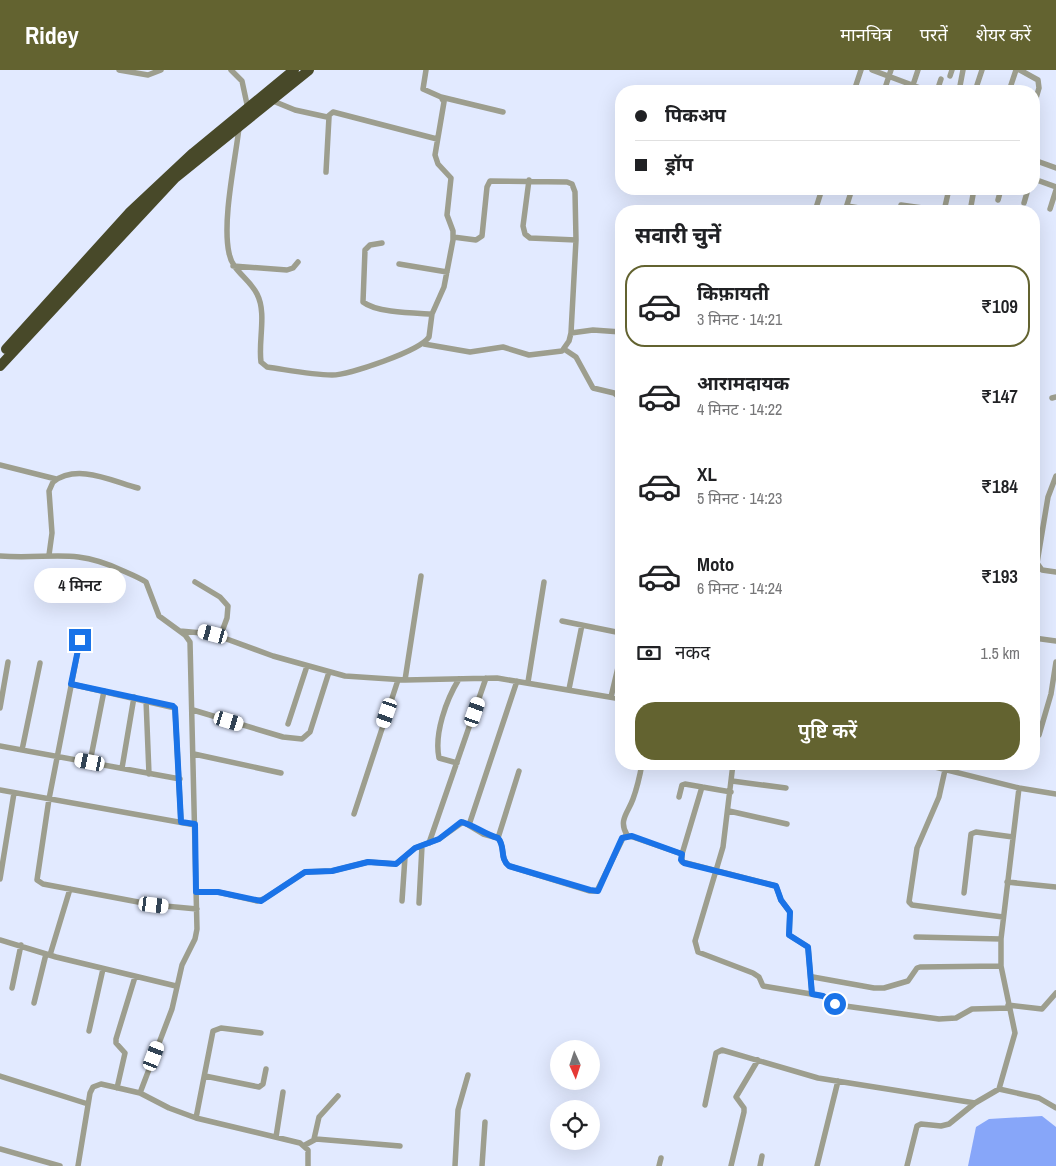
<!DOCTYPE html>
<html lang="hi">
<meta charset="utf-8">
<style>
:root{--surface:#fff;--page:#f6f6f6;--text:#202124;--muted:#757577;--line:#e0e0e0;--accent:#636330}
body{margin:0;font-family:"Archivo Narrow","Noto Sans Devanagari",sans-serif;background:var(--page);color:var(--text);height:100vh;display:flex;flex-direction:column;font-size:19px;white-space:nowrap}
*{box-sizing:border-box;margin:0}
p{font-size:16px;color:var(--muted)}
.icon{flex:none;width:28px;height:28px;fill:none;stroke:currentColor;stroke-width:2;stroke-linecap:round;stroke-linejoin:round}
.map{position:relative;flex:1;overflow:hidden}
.details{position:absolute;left:615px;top:135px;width:425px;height:565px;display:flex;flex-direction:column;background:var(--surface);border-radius:20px;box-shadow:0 5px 20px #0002}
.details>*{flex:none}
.top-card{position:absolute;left:615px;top:15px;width:425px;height:110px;border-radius:20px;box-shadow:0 5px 20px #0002;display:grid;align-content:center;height:110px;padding:0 20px;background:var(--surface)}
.needle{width:32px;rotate:177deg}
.fabs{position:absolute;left:550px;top:970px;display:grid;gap:10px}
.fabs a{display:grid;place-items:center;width:50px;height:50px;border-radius:50%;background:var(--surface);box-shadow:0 5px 20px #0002;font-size:25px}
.end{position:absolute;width:22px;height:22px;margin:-11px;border:6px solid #1a73e8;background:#fff;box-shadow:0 0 0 2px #fff}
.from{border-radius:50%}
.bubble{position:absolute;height:35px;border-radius:18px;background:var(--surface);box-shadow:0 5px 20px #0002;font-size:16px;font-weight:600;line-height:35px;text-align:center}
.car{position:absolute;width:15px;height:30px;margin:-15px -8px;border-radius:6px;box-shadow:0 0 4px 1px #0007;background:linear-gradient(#fff 24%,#345 0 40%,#fff 0 76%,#345 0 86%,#fff 0)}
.top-card b{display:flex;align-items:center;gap:18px;height:48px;font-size:19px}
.top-card b+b{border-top:1px solid var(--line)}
.top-card i{width:12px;height:12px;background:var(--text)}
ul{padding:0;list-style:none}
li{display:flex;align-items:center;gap:15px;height:82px;margin:0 10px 8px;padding:0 10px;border:2px solid transparent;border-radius:20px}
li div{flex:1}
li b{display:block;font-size:19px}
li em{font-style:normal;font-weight:600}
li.on{border-color:var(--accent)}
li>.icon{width:45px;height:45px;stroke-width:1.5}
h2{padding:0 20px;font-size:22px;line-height:60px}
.pay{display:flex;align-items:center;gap:12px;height:55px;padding:0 20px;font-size:19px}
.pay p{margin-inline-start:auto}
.button{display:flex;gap:10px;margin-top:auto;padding:10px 20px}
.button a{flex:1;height:58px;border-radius:20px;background:var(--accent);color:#fff;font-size:20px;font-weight:600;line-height:58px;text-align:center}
header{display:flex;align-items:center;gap:30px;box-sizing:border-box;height:70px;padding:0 25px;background:var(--accent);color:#fff}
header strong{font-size:24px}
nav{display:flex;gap:28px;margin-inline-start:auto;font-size:18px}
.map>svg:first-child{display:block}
.water{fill:#87a6f9}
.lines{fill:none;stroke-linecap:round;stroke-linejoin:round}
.street{stroke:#9d9e8e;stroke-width:5.5}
.highway{stroke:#484929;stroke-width:10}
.route{stroke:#1a73e8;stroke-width:6}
</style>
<header>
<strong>Ridey</strong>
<nav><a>मानचित्र</a><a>परतें</a><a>शेयर करें</a></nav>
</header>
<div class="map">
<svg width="1056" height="1096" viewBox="0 0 1056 1096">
<rect width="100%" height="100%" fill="#e2eaff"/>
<path class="water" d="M 1042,1046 L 1056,1057 L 1056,1096 L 968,1096 L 976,1057 L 989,1049 Z"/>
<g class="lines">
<path class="street" d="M 119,0 L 148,5 L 161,0
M 231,0 L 242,11 L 248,39
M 872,0 L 928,21
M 1020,0 L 1038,10 L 1039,18 L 1034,35
M 950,6 L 952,0
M 977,15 L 982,0
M 854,21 L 861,0
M 884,21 L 891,0
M 911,21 L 918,0
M 937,21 L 941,9
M 959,21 L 963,0
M 1009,21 L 1016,0
M 441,27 L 503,42
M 273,31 L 295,40 L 327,47 L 333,42 L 437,69
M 239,58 C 235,92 222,151 229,183 C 232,201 249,208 257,224 C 267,243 258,271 261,292 L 267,297 C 288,300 311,305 332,305 C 349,305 420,281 429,267 L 432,244 L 444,217 L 453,170 L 453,161 L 447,145 L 451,108 L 438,94 L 435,85 L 444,32 L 441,27 L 423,19 L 426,0
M 1034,90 L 1056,98
M 326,102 L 329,47
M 1034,109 L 1056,117
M 529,110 L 523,156 L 525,164 L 530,168 L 576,170
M 998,130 L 1001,119
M 1024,133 L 1028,119
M 901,135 L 944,141
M 847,136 L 877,141
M 971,136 L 974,119
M 1050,139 L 1056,120
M 815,141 L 822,119
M 845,141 L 852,119
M 944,141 L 949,119
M 453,167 L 476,170 L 482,166 L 487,117 L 490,111 L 567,112 L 572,114 L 575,122 L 576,170 L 571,263 L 593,260 L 621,262
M 382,173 L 370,175 L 365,180 L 363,232 C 377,243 414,243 432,244
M 399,194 L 447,202
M 233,196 L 287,200 L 293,198 L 298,192
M 424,274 L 470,282 L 503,277 L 529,285 L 562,281 L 569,271 L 571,263
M 564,279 L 576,287 L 593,318 L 614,323 L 621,329
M 1052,328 L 1056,327
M 0,395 L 56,409
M 1056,406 L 1048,427 L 1037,493 L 1042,500 L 1056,502
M 49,485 L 52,463 L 49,421 L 53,412 C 77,393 112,411 138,418
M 0,486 C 49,490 72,477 121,500 C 130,504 138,507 146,512 L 159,546 L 185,565 L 190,572 L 197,859 L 195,869 L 182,895 L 172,939 L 140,1023
M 195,512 L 220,527 L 228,536 L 227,548 L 220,567
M 562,551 L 621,563
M 180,561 L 213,564 L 273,586 L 345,606 L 405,610 L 497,608 L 621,629
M 1034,568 L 1056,571
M 80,570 L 49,729 L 37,810 L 43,814 L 154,835 L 197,839
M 405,610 L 421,506
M 528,612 L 544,512
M 71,614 L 175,638 L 181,752
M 569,619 L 582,555
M 611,627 L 621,585
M 146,630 L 149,704
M 0,638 L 8,592
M 193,640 L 283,667 L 302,669 L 310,662 L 329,602
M 288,654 L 307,596
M 1039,665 L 1051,624 L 1056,592
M 0,676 L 180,709
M 22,680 L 40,593
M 194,684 L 281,703
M 90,692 L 104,621
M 457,693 L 439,688 C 434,664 446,630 459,609
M 733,694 L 723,777 L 695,871 L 698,882 L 753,903 L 759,907 L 763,916 L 823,926 L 845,936 L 939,949 L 956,948 L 972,939 L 1009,938
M 923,694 L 1019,718 L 1056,724
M 122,698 L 134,627
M 945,700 L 939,727 L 917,778 L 909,832 L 912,835 L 1003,847
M 732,711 L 786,718
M 702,717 L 682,784 L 682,792 L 776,816 L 781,830 L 790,842 L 789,865 L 808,877 L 812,924
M 0,720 L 195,755
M 679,727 L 682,715 L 685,714 L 731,722
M 729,741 L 787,754
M 354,744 L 398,610
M 469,755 L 517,611
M 627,765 C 618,750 628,743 633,729 C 637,718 640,705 642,694
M 627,765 L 682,784
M 498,768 L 519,701
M 429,773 L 486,608
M 0,809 L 14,723
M 1007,812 L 1056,817
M 196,822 L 218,822 L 257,831 L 264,829 L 305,802 L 332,801 L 368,792 L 396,794 L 415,778 L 439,769 L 463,752 L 483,764 L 498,768 C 506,777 499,788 509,796 L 590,821 L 597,821 L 623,768 L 627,765
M 964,823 L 971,764 L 976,762 L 1013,767
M 402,831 L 405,787
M 419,833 L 422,776
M 916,867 L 1001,869
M 0,870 L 56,887 L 176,916
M 50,885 L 70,819
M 813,907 L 874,918 L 884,918 L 908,911 L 917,898 L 920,897 L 1001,896
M 12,918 L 21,875
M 34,933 L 46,884
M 1008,935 L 1042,939 L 1056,923
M 89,961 L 103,899
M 0,1006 L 88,1034
M 205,1006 L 259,1017 L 263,1014 L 266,999
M 117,1018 L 125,983 L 116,973 L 116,969 L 135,907
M 999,1019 L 1039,1028 L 1056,1038
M 705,1035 L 716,983 L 722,980 L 818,1008 L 975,1033
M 196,1048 L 213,961 L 221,958 L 261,963
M 276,1067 L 283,1022
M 314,1069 L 319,1047 L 338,1026
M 305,1075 L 316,1069 L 400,1076
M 0,1079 L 60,1096
M 78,1096 L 90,1023 L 93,1017 L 101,1014 L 140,1023 L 169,1038 L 196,1048 L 300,1073 L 308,1080 L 308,1096
M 455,1096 L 458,1040 L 468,1005
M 482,1096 L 485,1052
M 659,1096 L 661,1088
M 731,1096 L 744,1042 L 744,1038 L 736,1027 L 758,990
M 760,1096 L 762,1086
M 817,1096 L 838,1011
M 907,1096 L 917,1056 L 921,1054 L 941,1056 L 949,1054 L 975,1033 L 999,1019 L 1015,963 L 1001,896 L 1001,869 L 1019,718"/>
<path class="highway" d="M 6,279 L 129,143 L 193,83 L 294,0
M 0,296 L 175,108 L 309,0"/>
</g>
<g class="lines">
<path class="route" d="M 80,570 L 71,614 L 173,636 L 175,638 L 181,752 L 195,754 L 196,822 L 218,822 L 261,831 L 305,802 L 332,801 L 368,792 L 396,794 L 415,778 L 439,769 L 461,752 C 472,754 484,764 498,768 C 506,777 499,788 509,796 L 590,820 L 598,821 L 622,768 L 632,766 L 682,784 L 681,790 L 684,793 L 776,816 L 781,830 L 790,842 L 789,865 L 808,877 L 812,924 L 823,926 L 835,934"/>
</g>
</svg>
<div class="fabs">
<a><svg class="needle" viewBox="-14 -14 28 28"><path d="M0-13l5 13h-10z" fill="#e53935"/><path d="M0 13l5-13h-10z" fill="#757577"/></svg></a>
<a><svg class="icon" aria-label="locate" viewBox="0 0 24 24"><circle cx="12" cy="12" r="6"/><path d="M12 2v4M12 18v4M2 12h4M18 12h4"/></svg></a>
</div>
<i class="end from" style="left:835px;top:934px"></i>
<i class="end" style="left:80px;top:570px"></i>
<div class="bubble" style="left:34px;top:498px;width:92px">4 मिनट</div>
<i class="car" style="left:213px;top:564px;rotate:285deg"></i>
<i class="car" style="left:475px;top:642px;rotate:19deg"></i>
<i class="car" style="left:387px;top:643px;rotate:199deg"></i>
<i class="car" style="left:229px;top:651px;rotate:107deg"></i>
<i class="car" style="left:90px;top:692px;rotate:281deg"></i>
<i class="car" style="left:154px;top:835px;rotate:97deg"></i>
<i class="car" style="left:154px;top:986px;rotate:21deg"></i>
<div class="top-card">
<b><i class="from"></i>पिकअप</b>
<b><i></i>ड्रॉप</b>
</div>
<section class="details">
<h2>सवारी चुनें</h2>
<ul>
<li class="on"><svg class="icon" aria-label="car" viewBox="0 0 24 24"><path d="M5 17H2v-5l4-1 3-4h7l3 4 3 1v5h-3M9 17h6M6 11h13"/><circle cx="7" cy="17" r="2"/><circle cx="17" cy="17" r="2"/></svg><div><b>किफ़ायती</b><p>3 मिनट · 14:21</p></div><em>₹109</em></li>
<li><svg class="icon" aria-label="car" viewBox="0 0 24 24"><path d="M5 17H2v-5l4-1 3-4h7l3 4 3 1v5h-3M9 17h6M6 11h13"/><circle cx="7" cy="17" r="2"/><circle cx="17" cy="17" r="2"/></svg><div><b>आरामदायक</b><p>4 मिनट · 14:22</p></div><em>₹147</em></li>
<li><svg class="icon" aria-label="car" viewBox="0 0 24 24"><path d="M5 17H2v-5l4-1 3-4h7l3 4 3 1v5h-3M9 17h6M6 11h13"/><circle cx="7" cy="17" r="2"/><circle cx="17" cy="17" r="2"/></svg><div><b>XL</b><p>5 मिनट · 14:23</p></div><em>₹184</em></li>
<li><svg class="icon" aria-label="car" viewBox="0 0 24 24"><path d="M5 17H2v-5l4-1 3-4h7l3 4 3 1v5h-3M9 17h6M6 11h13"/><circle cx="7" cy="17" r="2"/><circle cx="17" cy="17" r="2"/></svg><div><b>Moto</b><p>6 मिनट · 14:24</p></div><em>₹193</em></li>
</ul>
<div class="pay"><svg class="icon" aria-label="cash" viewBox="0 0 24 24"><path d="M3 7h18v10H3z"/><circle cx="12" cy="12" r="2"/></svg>नकद<p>1.5 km</p></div>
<div class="button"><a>पुष्टि करें</a></div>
</section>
</div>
